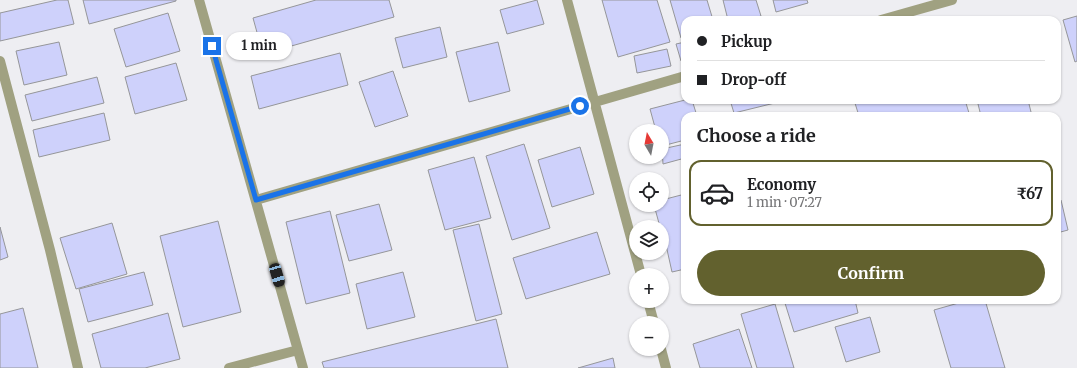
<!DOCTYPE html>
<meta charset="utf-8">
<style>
:root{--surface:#fff;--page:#f2f2f2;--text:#202124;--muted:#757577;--line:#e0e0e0;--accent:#62612e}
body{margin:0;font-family:Merriweather,serif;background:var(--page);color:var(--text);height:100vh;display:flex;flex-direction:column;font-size:15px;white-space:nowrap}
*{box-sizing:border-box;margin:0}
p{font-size:13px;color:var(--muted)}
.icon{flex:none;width:22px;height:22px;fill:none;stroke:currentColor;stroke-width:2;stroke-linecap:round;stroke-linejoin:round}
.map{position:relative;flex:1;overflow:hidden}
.panel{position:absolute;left:681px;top:112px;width:380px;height:192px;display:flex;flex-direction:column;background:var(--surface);border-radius:12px;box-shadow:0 1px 3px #0004}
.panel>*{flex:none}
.top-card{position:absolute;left:681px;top:16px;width:380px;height:88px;border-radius:12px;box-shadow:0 1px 3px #0004;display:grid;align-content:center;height:88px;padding:0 16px;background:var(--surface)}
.needle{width:26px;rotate:350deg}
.fabs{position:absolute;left:629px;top:124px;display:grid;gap:8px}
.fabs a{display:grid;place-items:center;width:40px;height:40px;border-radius:50%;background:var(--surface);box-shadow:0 1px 3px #0004;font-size:20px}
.end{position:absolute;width:18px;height:18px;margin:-9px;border:5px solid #1a73e8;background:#fff;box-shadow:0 0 0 2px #fff}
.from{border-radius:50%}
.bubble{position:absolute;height:28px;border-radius:14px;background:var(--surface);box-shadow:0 1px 3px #0004;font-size:13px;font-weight:700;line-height:28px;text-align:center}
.car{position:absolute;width:12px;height:24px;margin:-12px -6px;border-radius:5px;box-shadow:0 0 3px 1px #0007;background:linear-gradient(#222 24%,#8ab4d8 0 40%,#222 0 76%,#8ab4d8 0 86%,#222 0)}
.top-card b{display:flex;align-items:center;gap:14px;height:38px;font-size:15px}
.top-card b+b{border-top:1px solid var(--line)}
.top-card i{width:10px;height:10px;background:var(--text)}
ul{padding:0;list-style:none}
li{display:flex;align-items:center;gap:12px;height:66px;margin:0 8px 6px;padding:0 8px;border:2px solid var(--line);border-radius:12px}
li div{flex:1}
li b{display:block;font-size:15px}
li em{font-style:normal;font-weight:700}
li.on{border-color:var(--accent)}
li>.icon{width:36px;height:36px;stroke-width:1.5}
h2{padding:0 16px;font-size:18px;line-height:48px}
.cta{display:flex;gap:8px;margin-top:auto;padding:8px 16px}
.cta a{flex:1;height:46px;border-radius:24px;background:var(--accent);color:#fff;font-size:16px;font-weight:700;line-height:46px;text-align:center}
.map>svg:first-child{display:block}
.building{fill:#ced1fb;stroke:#959699}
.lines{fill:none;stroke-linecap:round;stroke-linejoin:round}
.minor{stroke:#a0a181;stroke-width:10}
.route{stroke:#1a73e8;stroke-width:5}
</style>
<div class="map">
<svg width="1077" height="368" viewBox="0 0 1077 368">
<rect width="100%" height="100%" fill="#eeeef2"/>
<path class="building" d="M 57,0 L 68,0 L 74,24 L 0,41 L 0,13 Z
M 83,0 L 176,0 L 176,1 L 89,24 Z
M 316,0 L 389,0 L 394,17 L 263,54 L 253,18 Z
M 537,0 L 544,24 L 507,34 L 500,10 Z
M 602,0 L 657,0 L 670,42 L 618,57 Z
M 670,0 L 707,0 L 713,20 L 685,20 L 685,37 L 681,38 Z
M 723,0 L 756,0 L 761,16 L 748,20 L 728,20 Z
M 773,0 L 807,0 L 808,3 L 776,12 Z
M 168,13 L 180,51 L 126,67 L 114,29 Z
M 1077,16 L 1077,61 L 1075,62 L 1063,20 Z
M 440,27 L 447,57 L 403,68 L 395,38 Z
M 59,42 L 67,75 L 24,85 L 16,51 Z
M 498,42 L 510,91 L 469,102 L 456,52 Z
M 685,42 L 685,60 L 681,61 L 676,44 Z
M 667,49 L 671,66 L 637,73 L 634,56 Z
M 340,53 L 348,85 L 259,109 L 251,76 Z
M 176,63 L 187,100 L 135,114 L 125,77 Z
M 393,71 L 408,116 L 375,127 L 359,82 Z
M 97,77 L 104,103 L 32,121 L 25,95 Z
M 685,100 L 692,100 L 697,116 L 685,116 L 685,140 L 662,146 L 662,131 L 656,131 L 650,109 Z
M 730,100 L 787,100 L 734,113 Z
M 854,100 L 965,100 L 969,113 L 958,116 L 859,116 Z
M 977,100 L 1028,100 L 1032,116 L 981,116 Z
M 104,113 L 110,140 L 39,157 L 33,130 Z
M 524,144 L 550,228 L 512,240 L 486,156 Z
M 685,144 L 685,158 L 663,164 L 662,149 Z
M 580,147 L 594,194 L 552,207 L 538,160 Z
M 474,157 L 491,218 L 445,230 L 428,170 Z
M 685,194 L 685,269 L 672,272 L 662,227 L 660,227 L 654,205 L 662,205 L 662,200 Z
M 1061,200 L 1068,230 L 1057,233 L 1057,201 Z
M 379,204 L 392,250 L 349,261 L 336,215 Z
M 330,211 L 350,293 L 306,304 L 286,222 Z
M 218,221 L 241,312 L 183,327 L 160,236 Z
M 112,223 L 127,274 L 76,289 L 60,238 Z
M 479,224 L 502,314 L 476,321 L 453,230 Z
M 0,227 L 8,257 L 0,260 Z
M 597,232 L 610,274 L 526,299 L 513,258 Z
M 144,272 L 153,305 L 88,322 L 79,289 Z
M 403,272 L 415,317 L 367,329 L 356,284 Z
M 784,300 L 855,300 L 858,313 L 794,332 Z
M 969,300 L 985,300 L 1005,368 L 951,368 L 934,310 Z
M 775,304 L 794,368 L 757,368 L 741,314 Z
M 23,308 L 38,368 L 0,368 L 0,314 Z
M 168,313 L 180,359 L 145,368 L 101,368 L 92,334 Z
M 870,317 L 880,352 L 846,362 L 835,327 Z
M 496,319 L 508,368 L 324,368 L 322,362 Z
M 739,329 L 752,368 L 700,368 L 693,344 Z
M 613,358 L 615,368 L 578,368 Z"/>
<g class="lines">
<path class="minor" d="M 199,0 L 303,368
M 567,0 L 641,275
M 881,20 L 952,0
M 0,61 L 50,250 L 78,368
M 256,200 L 685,76
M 648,301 L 654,323
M 661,349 L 666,368
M 229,368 L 298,350"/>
</g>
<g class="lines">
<path class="route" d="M 212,46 L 256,200 L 580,106"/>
</g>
</svg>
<div class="fabs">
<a><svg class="needle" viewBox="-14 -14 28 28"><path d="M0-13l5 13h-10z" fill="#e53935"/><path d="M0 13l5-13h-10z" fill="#757577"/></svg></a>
<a><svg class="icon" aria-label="locate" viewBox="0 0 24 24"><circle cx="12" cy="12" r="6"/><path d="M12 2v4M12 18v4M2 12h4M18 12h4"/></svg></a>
<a><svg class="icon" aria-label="layers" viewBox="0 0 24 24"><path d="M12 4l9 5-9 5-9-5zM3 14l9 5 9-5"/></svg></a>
<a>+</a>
<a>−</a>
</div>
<i class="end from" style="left:580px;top:106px"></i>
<i class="end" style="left:212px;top:46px"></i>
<div class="bubble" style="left:226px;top:32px;width:66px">1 min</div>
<i class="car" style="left:277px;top:275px;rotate:164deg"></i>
<div class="top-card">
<b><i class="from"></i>Pickup</b>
<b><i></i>Drop-off</b>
</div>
<section class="panel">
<h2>Choose a ride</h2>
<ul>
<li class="on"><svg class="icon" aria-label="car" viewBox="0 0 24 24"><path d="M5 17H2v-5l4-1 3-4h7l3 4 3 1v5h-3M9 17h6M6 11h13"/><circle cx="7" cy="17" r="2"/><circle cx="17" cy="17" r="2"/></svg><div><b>Economy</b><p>1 min · 07:27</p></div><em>₹67</em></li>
</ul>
<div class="cta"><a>Confirm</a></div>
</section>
</div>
